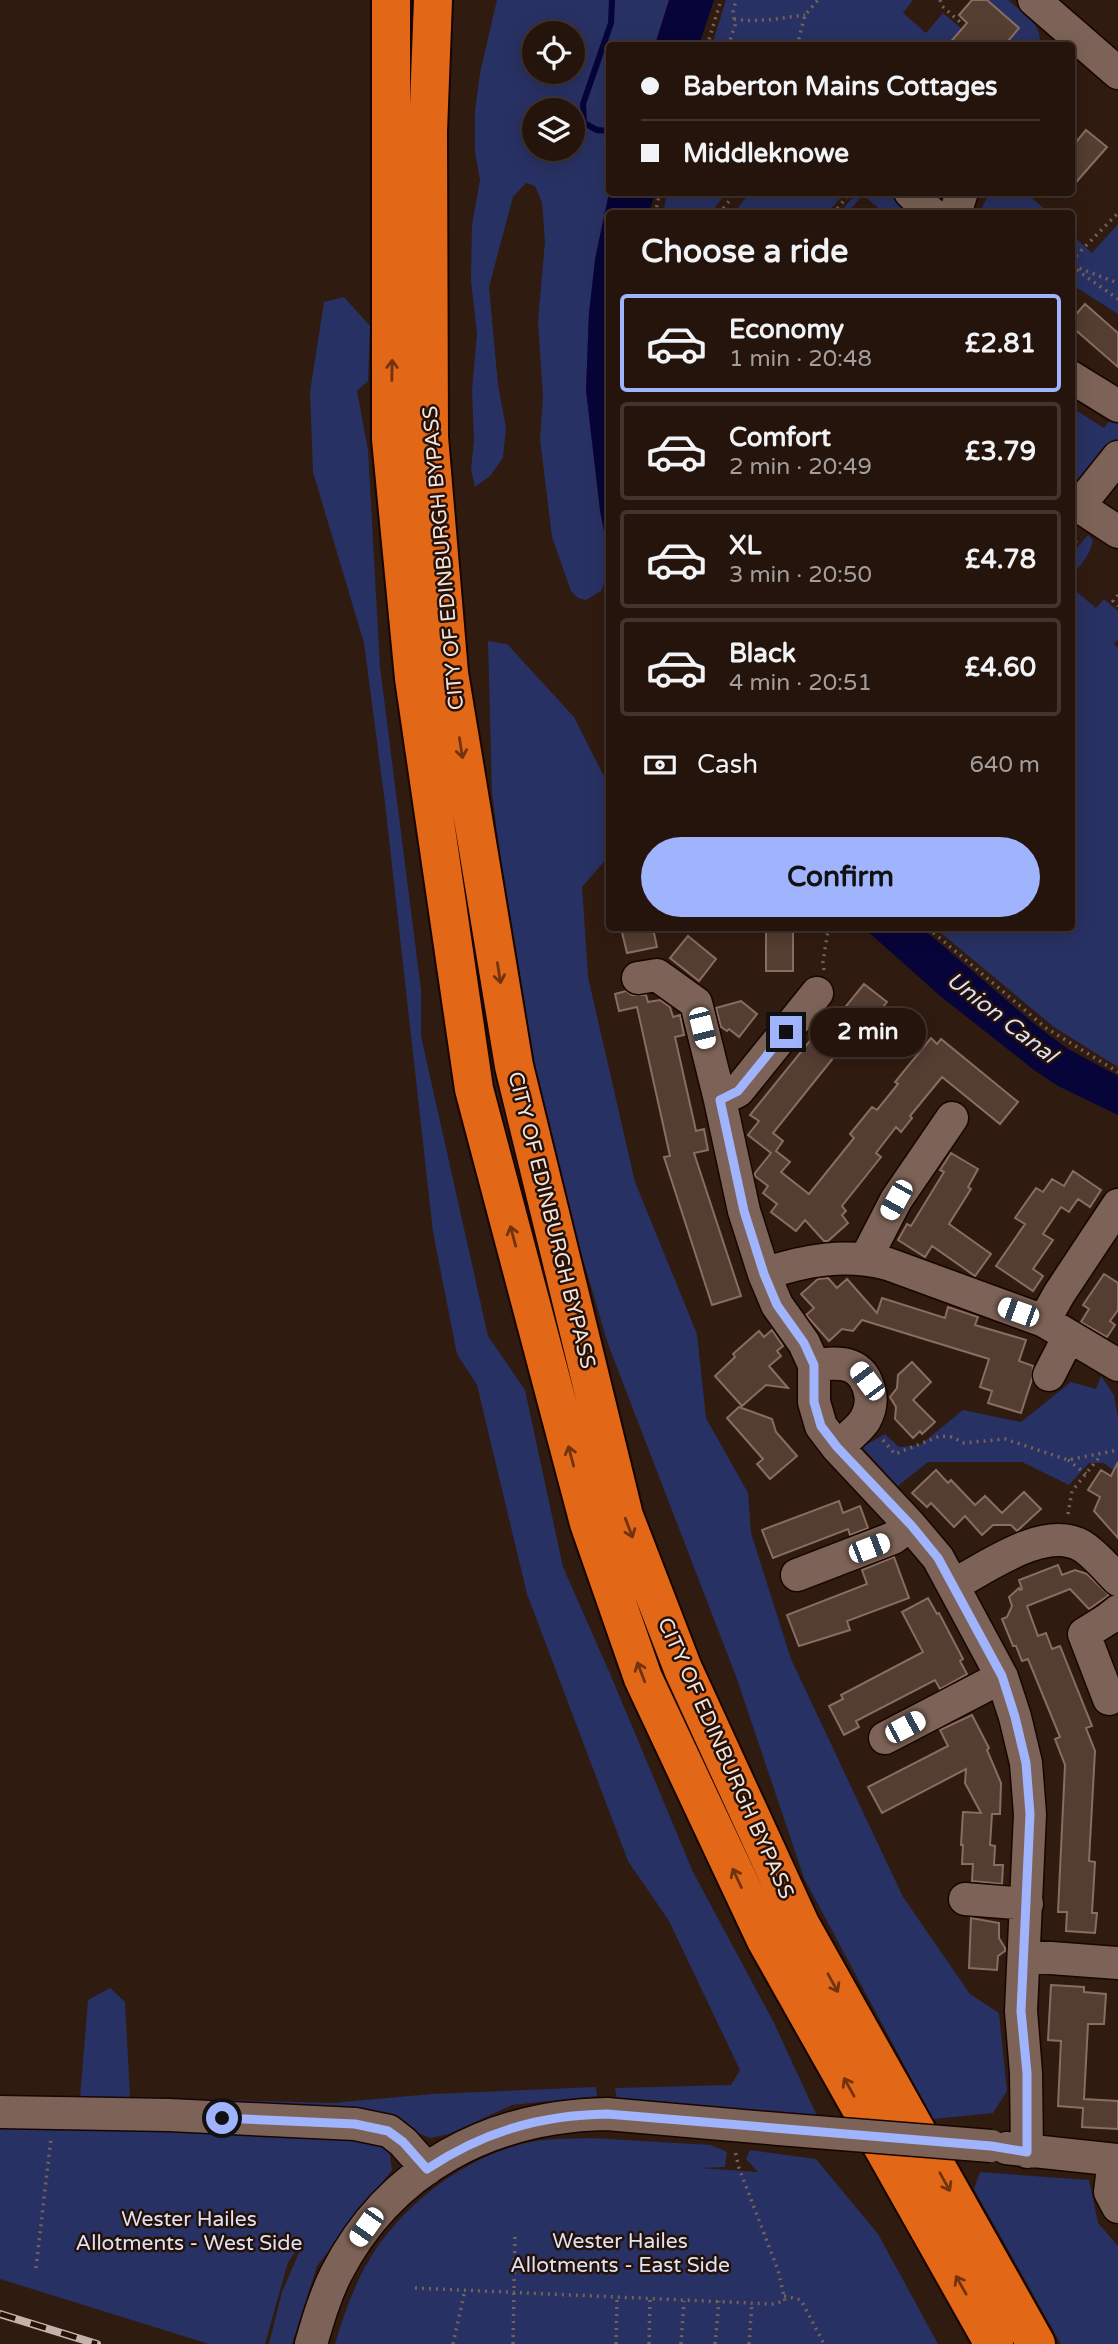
<!DOCTYPE html>
<meta charset="utf-8">
<style>
:root{--surface:#24140c;--page:#30211a;--text:#f1f3f6;--muted:#a39e9d;--line:#41332d;--accent:#a0b3fd}
body{margin:0;font-family:"Varela Round",sans-serif;background:var(--page);color:var(--text);height:100vh;display:flex;flex-direction:column;font-size:26px;white-space:nowrap}
*{box-sizing:border-box;margin:0}
p{font-size:23px;color:var(--muted)}
.icon{flex:none;width:38px;height:38px;fill:none;stroke:currentColor;stroke-width:2;stroke-linecap:round;stroke-linejoin:round}
.map{position:relative;flex:1;overflow:hidden}
.panel{position:absolute;left:606px;top:210px;width:469px;height:721px;display:flex;flex-direction:column;background:var(--surface);border-radius:7px;box-shadow:0 4px 18px #0003,0 0 0 2px var(--line)}
.panel>*{flex:none}
.top-card{position:absolute;left:606px;top:42px;width:469px;height:154px;border-radius:7px;box-shadow:0 4px 18px #0003,0 0 0 2px var(--line);display:grid;align-content:center;height:154px;padding:0 35px;background:var(--surface)}
.controls{position:absolute;left:522px;top:21px;display:grid;gap:14px}
.controls a{display:grid;place-items:center;width:63px;height:63px;border-radius:50%;background:var(--surface);box-shadow:0 4px 18px #0003,0 0 0 2px var(--line);font-size:35px}
.end{position:absolute;width:32px;height:32px;margin:-16px;border:9px solid #a0b3fd;background:#111;box-shadow:0 0 0 4px #111}
.from{border-radius:50%}
.bubble{position:absolute;height:49px;border-radius:24px;background:var(--surface);box-shadow:0 4px 18px #0003,0 0 0 2px var(--line);font-size:23px;font-weight:800;line-height:49px;text-align:center}
.car{position:absolute;width:21px;height:42px;margin:-21px -10px;border-radius:9px;box-shadow:0 0 5px 2px #0007;background:linear-gradient(#fff 24%,#345 0 40%,#fff 0 76%,#345 0 86%,#fff 0)}
.top-card b{display:flex;align-items:center;gap:24px;height:66px;font-size:26px}
.top-card b+b{border-top:2px solid var(--line)}
.top-card i{width:18px;height:18px;background:var(--text)}
ul{padding:0;list-style:none}
li{display:flex;align-items:center;gap:21px;height:98px;margin:0 14px 10px;padding:0 21px;border:4px solid var(--line);border-radius:7px}
li div{flex:1}
li b{display:block;font-size:26px}
li em{font-style:normal;font-weight:800}
li.selected{border-color:var(--accent)}
li>.icon{width:63px;height:63px;stroke-width:1.5}
h2{padding:0 35px;font-size:32px;line-height:84px}
.pay{display:flex;align-items:center;gap:18px;height:77px;padding:0 35px;font-size:26px}
.pay p{margin-inline-start:auto}
.cta{display:flex;gap:14px;margin-top:auto;padding:14px 35px}
.cta a{flex:1;height:80px;border-radius:42px;background:var(--accent);color:#111;font-size:28px;font-weight:800;line-height:80px;text-align:center}
.map>svg:first-child{display:block}
.green{fill:#283163;fill-rule:evenodd}
.water{fill:#070439}
.lines{fill:none;stroke-linecap:round;stroke-linejoin:round}
.stream{stroke:#070439;stroke-width:6}
.building{fill:#543d31;stroke:#886d61;stroke-width:2}
.minor-casing{stroke:#170500;stroke-width:35}
.highway-casing{stroke:#170500;stroke-width:42}
.path{stroke:#756258;stroke-width:3.5;stroke-dasharray:2 5;stroke-linecap:butt}
.minor{stroke:#7d6357;stroke-width:32}
.highway{stroke:#e26717;stroke-width:38}
.rail-casing{stroke:#c3b3ab;stroke-width:8}
.rail{stroke:#261107;stroke-width:5;stroke-dasharray:16;stroke-linecap:butt}
.minor-bridge-casing{stroke:#170500;stroke-width:35;stroke-linecap:butt}
.minor-bridge{stroke:#7d6357;stroke-width:32}
.oneway{stroke:#71330d}
.route{stroke:#a0b3fd;stroke-width:9}
.labels{text-anchor:middle;stroke-width:5;stroke-linejoin:round;paint-order:stroke}
.street-label{font-size:21px;fill:#f2e3dc;stroke:#261107}
.park-label{font-size:21px;fill:#dce2f8;stroke:#261107}
.water-label{font-size:23px;font-style:italic;fill:#d9dff5;stroke:#261107}
</style>
<div class="map">
<svg width="1118" height="2344" viewBox="0 0 1118 2344">
<rect width="100%" height="100%" fill="#301b10"/>
<path class="green" d="M 497,0 L 669,0 L 655,45 L 609,46 L 609,193 L 589,313 L 586,390 L 600,510 L 609,557 L 609,572 L 601,591 L 586,600 L 578,598 L 571,591 L 552,537 L 540,439 L 543,397 L 538,321 L 545,241 L 542,202 L 535,186 L 526,183 L 513,197 L 489,287 L 498,385 L 506,428 L 503,458 L 490,476 L 475,487 L 471,469 L 474,440 L 472,390 L 477,334 L 471,280 L 472,225 L 480,180 L 475,152 L 475,111 L 480,73 ZM 534,33 L 572,33 L 572,72 L 534,72 ZM 534,110 L 572,110 L 572,149 L 534,149 Z
M 726,0 L 913,0 L 903,13 L 926,33 L 943,13 L 962,29 L 947,45 L 712,45 Z
M 987,0 L 1008,0 C 1023,13 1042,23 1040,45 L 1004,45 L 1019,28 Z
M 750,192 L 845,192 L 845,193 L 827,213 L 734,213 Z
M 857,192 L 892,193 L 907,205 L 909,213 L 884,213 L 863,195 L 847,213 L 839,214 Z
M 990,192 L 1026,193 L 1049,213 L 979,213 Z
M 667,193 L 667,192 L 726,193 L 711,213 L 663,213 Z
M 1118,224 L 1118,314 L 1071,284 L 1071,234 L 1092,253 Z
M 344,297 L 370,326 L 368,381 L 357,391 L 368,450 L 380,667 L 421,990 L 421,1036 L 488,1336 L 525,1390 L 563,1567 L 611,1676 L 693,1872 L 773,2021 L 817,2116 L 617,2099 L 615,2088 L 731,2085 L 740,2070 L 669,1921 L 628,1861 L 527,1594 L 477,1385 L 457,1354 L 433,1232 L 385,803 L 364,643 L 313,472 L 310,392 L 324,302 Z
M 1071,407 L 1104,428 L 1114,415 L 1118,421 L 1118,439 L 1079,484 L 1071,478 Z
M 1088,535 L 1093,540 C 1090,555 1082,564 1072,575 L 1071,555 Z
M 1071,587 L 1096,608 L 1104,599 L 1118,611 L 1118,639 L 1114,644 L 1118,648 L 1118,1067 L 1054,1027 L 935,928 L 1071,928 Z
M 488,641 L 507,644 L 574,717 L 609,786 L 609,856 L 582,887 L 588,977 L 635,1182 L 697,1334 L 706,1418 L 748,1493 L 751,1533 L 791,1659 L 903,1897 L 970,1994 L 999,2013 L 1007,2091 L 993,2113 L 933,2119 L 804,1878 L 737,1679 L 608,1344 L 542,1120 L 514,973 L 492,792 Z
M 1101,1376 L 1114,1395 L 1118,1418 L 1118,1474 L 1104,1463 L 1089,1463 L 1069,1485 L 1022,1462 L 928,1462 L 898,1486 L 862,1447 L 885,1434 L 899,1447 L 920,1445 L 963,1410 L 1021,1422 L 1071,1382 L 1096,1389 Z
M 110,1988 L 125,2002 L 130,2097 L 332,2103 L 432,2094 L 596,2087 L 597,2096 L 512,2105 L 449,2134 L 430,2138 L 385,2119 L 392,2170 L 317,2266 L 292,2344 L 269,2344 L 282,2292 L 305,2239 L 288,2262 L 265,2344 L 209,2344 L 0,2279 L 0,2123 L 78,2123 L 88,2000 Z
M 591,2138 L 711,2145 L 727,2152 L 725,2167 L 700,2168 L 758,2172 L 746,2159 L 750,2150 L 816,2159 L 878,2234 L 938,2344 L 335,2344 C 344,2314 355,2282 372,2255 C 406,2202 464,2158 526,2143 C 546,2138 570,2139 591,2138 Z
M 980,2172 L 1089,2180 L 1098,2223 L 1118,2246 L 1118,2344 L 1061,2344 L 974,2189 Z"/>
<path class="water" d="M 669,0 L 714,0 L 699,45 L 655,45 Z
M 609,193 L 655,193 L 649,213 L 609,214 L 609,557 L 600,510 L 586,390 L 589,313 L 595,259 Z
M 864,928 L 922,928 L 1038,1027 L 1068,1049 L 1118,1076 L 1118,1115 L 1058,1086 L 1034,1070 L 939,995 Z"/>
<g class="lines">
<path class="stream" d="M 609,131 L 597,130 L 584,123 L 583,104 L 611,23 L 612,0"/>
</g>
<path class="building" d="M 972,0 L 987,0 L 1019,28 L 1004,46 L 947,46 L 967,23 L 959,15 Z
M 1086,130 L 1107,147 L 1071,188 L 1071,148 Z
M 1085,304 L 1118,333 L 1118,367 L 1071,326 L 1071,320 Z
M 621,928 L 653,928 L 657,947 L 627,953 Z
M 766,928 L 793,928 L 793,971 L 766,971 Z
M 688,936 L 716,959 L 699,981 L 670,958 Z
M 864,984 L 887,1002 L 852,1047 L 846,1042 L 773,1133 L 783,1141 L 776,1151 L 790,1162 L 781,1172 L 809,1194 L 854,1138 L 850,1134 L 872,1107 L 877,1110 L 898,1084 L 895,1082 L 931,1038 L 937,1044 L 941,1039 L 1018,1102 L 1000,1124 L 942,1077 L 910,1116 L 912,1118 L 901,1132 L 896,1127 L 876,1153 L 881,1157 L 842,1206 L 846,1211 L 842,1215 L 848,1223 L 828,1241 L 824,1241 L 805,1220 L 796,1231 L 771,1212 L 777,1204 L 763,1193 L 768,1186 L 755,1176 L 755,1173 L 771,1153 L 748,1135 L 759,1121 L 750,1115 L 813,1037 L 815,1039 L 832,1019 L 834,1021 Z
M 626,991 L 632,995 L 646,995 L 648,1002 L 660,1000 L 670,1007 L 673,1017 L 680,1015 L 684,1035 L 675,1037 L 696,1131 L 704,1129 L 708,1150 L 694,1153 L 741,1296 L 712,1305 L 664,1157 L 670,1156 L 637,1007 L 619,1011 L 615,994 Z
M 741,1001 L 757,1014 L 739,1037 L 729,1029 L 727,1031 L 721,1027 L 716,1008 Z
M 951,1153 L 978,1169 L 968,1187 L 971,1189 L 949,1224 L 991,1254 L 975,1276 L 932,1246 L 925,1257 L 898,1240 L 907,1224 L 911,1226 L 944,1172 L 940,1170 Z
M 1073,1171 L 1101,1190 L 1090,1207 L 1078,1199 L 1069,1212 L 1061,1207 L 1043,1234 L 1053,1240 L 1033,1269 L 1043,1276 L 1033,1291 L 996,1266 L 1025,1224 L 1015,1218 L 1036,1188 L 1043,1192 L 1052,1179 L 1064,1186 Z
M 1104,1274 L 1118,1283 L 1118,1310 L 1110,1321 L 1115,1325 L 1107,1337 L 1081,1322 L 1089,1309 L 1083,1305 Z
M 828,1278 L 837,1288 L 847,1279 L 877,1313 L 882,1298 L 945,1318 L 948,1307 L 978,1317 L 975,1325 L 1026,1340 L 1019,1361 L 1033,1366 L 1032,1379 L 1021,1413 L 988,1403 L 992,1391 L 980,1387 L 989,1359 L 862,1320 L 853,1331 L 842,1329 L 829,1341 L 806,1315 L 814,1308 L 801,1294 L 818,1279 Z
M 772,1330 L 783,1346 L 777,1351 L 781,1356 L 769,1366 L 788,1388 L 766,1385 L 742,1406 L 715,1376 L 735,1357 L 733,1354 L 759,1331 L 764,1337 Z
M 912,1362 L 931,1382 L 913,1400 L 935,1422 L 922,1434 L 920,1431 L 913,1438 L 895,1419 L 896,1407 L 890,1397 L 897,1388 L 898,1375 Z
M 739,1407 L 772,1419 L 776,1432 L 797,1456 L 770,1479 L 757,1464 L 763,1459 L 727,1418 Z
M 1118,1462 L 1118,1538 L 1094,1511 L 1100,1497 L 1088,1490 L 1101,1470 L 1111,1476 Z
M 936,1470 L 948,1483 L 951,1480 L 975,1505 L 985,1496 L 1002,1513 L 1024,1492 L 1041,1509 L 1017,1531 L 1011,1525 L 993,1525 L 982,1535 L 965,1516 L 954,1527 L 931,1503 L 927,1507 L 912,1493 Z
M 839,1501 L 843,1513 L 860,1506 L 868,1528 L 850,1535 L 848,1529 L 773,1558 L 762,1530 Z
M 894,1557 L 909,1598 L 847,1621 L 850,1630 L 799,1646 L 787,1615 L 867,1584 L 862,1570 Z
M 1058,1565 L 1062,1575 L 1075,1570 L 1087,1574 L 1109,1595 L 1089,1609 L 1070,1589 L 1027,1606 L 1038,1636 L 1046,1633 L 1052,1649 L 1060,1646 L 1092,1726 L 1086,1728 L 1095,1751 L 1089,1861 L 1095,1862 L 1092,1913 L 1097,1913 L 1095,1933 L 1066,1931 L 1067,1912 L 1058,1912 L 1065,1765 L 1055,1739 L 1060,1737 L 1028,1659 L 1022,1661 L 1016,1646 L 1013,1646 L 1002,1619 L 1007,1617 L 1012,1606 L 1009,1597 L 1019,1588 L 1020,1590 L 1022,1589 L 1019,1580 Z
M 928,1598 L 937,1614 L 939,1613 L 963,1659 L 960,1661 L 967,1674 L 940,1689 L 935,1680 L 856,1721 L 859,1727 L 844,1735 L 829,1706 L 843,1699 L 841,1695 L 923,1652 L 902,1612 Z
M 972,1715 L 989,1748 L 987,1750 L 1001,1783 L 1000,1814 L 992,1814 L 990,1845 L 995,1846 L 994,1865 L 1003,1865 L 1002,1884 L 972,1881 L 973,1864 L 962,1864 L 963,1845 L 961,1845 L 963,1812 L 981,1813 L 965,1783 L 966,1769 L 882,1813 L 868,1787 L 948,1746 L 940,1730 Z
M 971,1918 L 999,1923 L 999,1938 L 1005,1948 L 1005,1951 L 998,1956 L 997,1970 L 969,1968 Z
M 1051,1985 L 1084,1987 L 1084,1992 L 1106,1994 L 1104,2024 L 1088,2024 L 1084,2099 L 1118,2101 L 1118,2129 L 1082,2127 L 1083,2108 L 1058,2106 L 1061,2041 L 1048,2040 Z"/>
<g class="lines">
<g class="minor-casing">
<path id="minor" d="M 1034,0 L 1118,73
M 910,192 L 932,214
M 955,214 L 962,192
M 1071,377 L 1118,406
M 1071,501 L 1118,532
M 1078,507 L 1118,457
M 638,978 L 657,975 L 696,1003 L 720,1100 L 738,1091 L 817,993
M 720,1100 L 744,1211 L 764,1274 L 777,1305 L 804,1343 L 814,1365 L 814,1402 L 821,1426 L 837,1447 L 910,1525 L 938,1558 L 1002,1677 L 1015,1717 L 1026,1763 L 1030,1814 L 1021,2011 L 1026,2073 L 1027,2152
M 866,1258 L 896,1200 L 952,1118
M 764,1274 C 805,1260 846,1253 888,1264 L 1044,1321 L 1118,1365
M 1044,1321 L 1059,1294 L 1118,1205
M 814,1365 C 842,1362 863,1361 870,1393 C 872,1403 870,1411 865,1420 C 859,1430 846,1439 837,1447
M 1049,1375 L 1069,1336
M 797,1575 L 893,1538 L 910,1525
M 953,1585 C 986,1568 1045,1524 1082,1546 C 1095,1554 1107,1569 1118,1580
M 1109,1699 L 1084,1634 L 1108,1619 L 1118,1611
M 885,1738 L 1002,1677
M 965,1899 L 1027,1904
M 1024,1956 L 1118,1963
M 0,2112 L 169,2115 L 355,2124 L 389,2131 L 403,2142 L 427,2169
M 1006,2148 L 1118,2160
M 1114,2160 L 1110,2192 L 1118,2207
M 311,2344 C 318,2320 325,2296 336,2274 C 390,2168 491,2116 607,2114 L 779,2129"/>
</g>
<g class="highway-casing">
<path id="highway" d="M 391,0 L 391,439 L 414,678 L 474,1089 L 589,1523 L 643,1678 L 766,1940 L 994,2344
M 433,0 L 428,131 L 429,437 L 449,673 L 514,1066 L 624,1516 L 683,1669 L 800,1924 L 1036,2344"/>
</g>
<path class="path" d="M 940,0 L 942,6 L 960,22
M 734,19 C 757,23 781,18 805,15
M 707,46 L 721,0
M 728,46 L 735,25 L 733,12 L 736,0
M 797,46 L 805,15 L 818,0
M 655,214 L 660,192
M 719,214 L 736,192
M 833,214 L 851,192
M 1071,261 L 1118,213
M 1071,266 L 1118,299
M 1073,266 L 1118,283
M 1071,547 L 1080,536
M 1118,595 L 1113,601 L 1118,606
M 928,928 L 1046,1028 L 1118,1072
M 824,970 L 823,962 L 828,930 L 831,928
M 883,1440 L 895,1454 L 940,1436 L 952,1437 L 964,1443 L 1005,1439 L 1068,1460 L 1118,1450
M 1068,1460 L 1086,1474
M 1068,1514 L 1072,1491 L 1101,1455
M 36,2268 L 51,2138
M 415,2288 L 772,2304 L 785,2301 L 778,2270 L 739,2168 L 735,2151
M 784,2296 L 801,2300 L 824,2344
M 453,2344 L 465,2290
M 513,2344 L 515,2233
M 616,2344 L 617,2298
M 649,2344 L 650,2299
M 681,2344 L 684,2301
M 715,2344 L 719,2301
M 749,2344 L 752,2302"/>
<use href="#minor" class="minor"/>
<use href="#highway" class="highway"/>
<g class="rail-casing">
<path id="rail" d="M 0,2314 L 97,2344"/>
</g>
<use href="#rail" class="rail"/>
<g class="minor-bridge-casing">
<path id="minor-bridge" d="M 779,2129 L 991,2146"/>
</g>
<use href="#minor-bridge" class="minor-bridge"/>
</g>
<defs><path id="oneway-shaft" d="M-6 0H5M1.5-3L5.5 0L1.5 3" fill="none" stroke-width="1.6" stroke-linecap="round" stroke-linejoin="round" transform="scale(1.75)"/></defs>
<g class="oneway">
<use href="#oneway-shaft" transform="translate(392 370) rotate(-89)"/>
<use href="#oneway-shaft" transform="translate(461 748) rotate(81)"/>
<use href="#oneway-shaft" transform="translate(499 973) rotate(81)"/>
<use href="#oneway-shaft" transform="translate(513 1236) rotate(-105)"/>
<use href="#oneway-shaft" transform="translate(571 1456) rotate(-105)"/>
<use href="#oneway-shaft" transform="translate(629 1528) rotate(69)"/>
<use href="#oneway-shaft" transform="translate(641 1672) rotate(-111)"/>
<use href="#oneway-shaft" transform="translate(737 1878) rotate(-115)"/>
<use href="#oneway-shaft" transform="translate(833 1983) rotate(61)"/>
<use href="#oneway-shaft" transform="translate(849 2087) rotate(-119)"/>
<use href="#oneway-shaft" transform="translate(945 2182) rotate(61)"/>
<use href="#oneway-shaft" transform="translate(961 2285) rotate(-119)"/>
</g>
<g class="lines">
<path class="route" d="M 222,2118 L 355,2124 L 388,2131 L 403,2142 L 427,2169 C 483,2132 540,2115 607,2114 L 991,2146 L 1027,2152 L 1027,2073 L 1021,2011 L 1030,1814 L 1026,1763 L 1015,1717 L 1002,1676 L 938,1558 L 911,1525 L 837,1447 L 821,1426 L 814,1402 L 814,1365 L 804,1343 L 777,1305 L 764,1274 L 744,1211 L 720,1100 L 738,1091 L 786,1032"/>
</g>
<g class="labels">
<g class="street-label">
<text transform="translate(443 558) rotate(-95)" y="7">CITY OF EDINBURGH BYPASS</text>
<text transform="translate(552 1220) rotate(76)" y="7">CITY OF EDINBURGH BYPASS</text>
<text transform="translate(726 1758) rotate(66)" y="7">CITY OF EDINBURGH BYPASS</text>
</g>
<g class="park-label">
<text x="189" y="2226">Wester Hailes<tspan x="189" dy="24">Allotments - West Side</tspan></text>
<text x="620" y="2248">Wester Hailes<tspan x="620" dy="24">Allotments - East Side</tspan></text>
</g>
<g class="water-label">
<text transform="translate(1002 1017) rotate(38)" y="8">Union Canal</text>
</g>
</g>
</svg>
<div class="controls">
<a><svg class="icon" aria-label="locate" viewBox="0 0 24 24"><circle cx="12" cy="12" r="6"/><path d="M12 2v4M12 18v4M2 12h4M18 12h4"/></svg></a>
<a><svg class="icon" aria-label="layers" viewBox="0 0 24 24"><path d="M12 4l9 5-9 5-9-5zM3 14l9 5 9-5"/></svg></a>
</div>
<i class="end from" style="left:222px;top:2118px"></i>
<i class="end" style="left:786px;top:1032px"></i>
<div class="bubble" style="left:810px;top:1008px;width:116px">2 min</div>
<i class="car" style="left:702px;top:1028px;rotate:166deg"></i>
<i class="car" style="left:896px;top:1200px;rotate:209deg"></i>
<i class="car" style="left:1018px;top:1312px;rotate:290deg"></i>
<i class="car" style="left:867px;top:1381px;rotate:323deg"></i>
<i class="car" style="left:869px;top:1548px;rotate:69deg"></i>
<i class="car" style="left:905px;top:1727px;rotate:62deg"></i>
<i class="car" style="left:366px;top:2227px;rotate:215deg"></i>
<div class="top-card">
<b><i class="from"></i>Baberton Mains Cottages</b>
<b><i></i>Middleknowe</b>
</div>
<section class="panel">
<h2>Choose a ride</h2>
<ul>
<li class="selected"><svg class="icon" aria-label="car" viewBox="0 0 24 24"><path d="M5 17H2v-5l4-1 3-4h7l3 4 3 1v5h-3M9 17h6M6 11h13"/><circle cx="7" cy="17" r="2"/><circle cx="17" cy="17" r="2"/></svg><div><b>Economy</b><p>1 min · 20:48</p></div><em>£2.81</em></li>
<li><svg class="icon" aria-label="car" viewBox="0 0 24 24"><path d="M5 17H2v-5l4-1 3-4h7l3 4 3 1v5h-3M9 17h6M6 11h13"/><circle cx="7" cy="17" r="2"/><circle cx="17" cy="17" r="2"/></svg><div><b>Comfort</b><p>2 min · 20:49</p></div><em>£3.79</em></li>
<li><svg class="icon" aria-label="car" viewBox="0 0 24 24"><path d="M5 17H2v-5l4-1 3-4h7l3 4 3 1v5h-3M9 17h6M6 11h13"/><circle cx="7" cy="17" r="2"/><circle cx="17" cy="17" r="2"/></svg><div><b>XL</b><p>3 min · 20:50</p></div><em>£4.78</em></li>
<li><svg class="icon" aria-label="car" viewBox="0 0 24 24"><path d="M5 17H2v-5l4-1 3-4h7l3 4 3 1v5h-3M9 17h6M6 11h13"/><circle cx="7" cy="17" r="2"/><circle cx="17" cy="17" r="2"/></svg><div><b>Black</b><p>4 min · 20:51</p></div><em>£4.60</em></li>
</ul>
<div class="pay"><svg class="icon" aria-label="cash" viewBox="0 0 24 24"><path d="M3 7h18v10H3z"/><circle cx="12" cy="12" r="2"/></svg>Cash<p>640 m</p></div>
<div class="cta"><a>Confirm</a></div>
</section>
</div>
